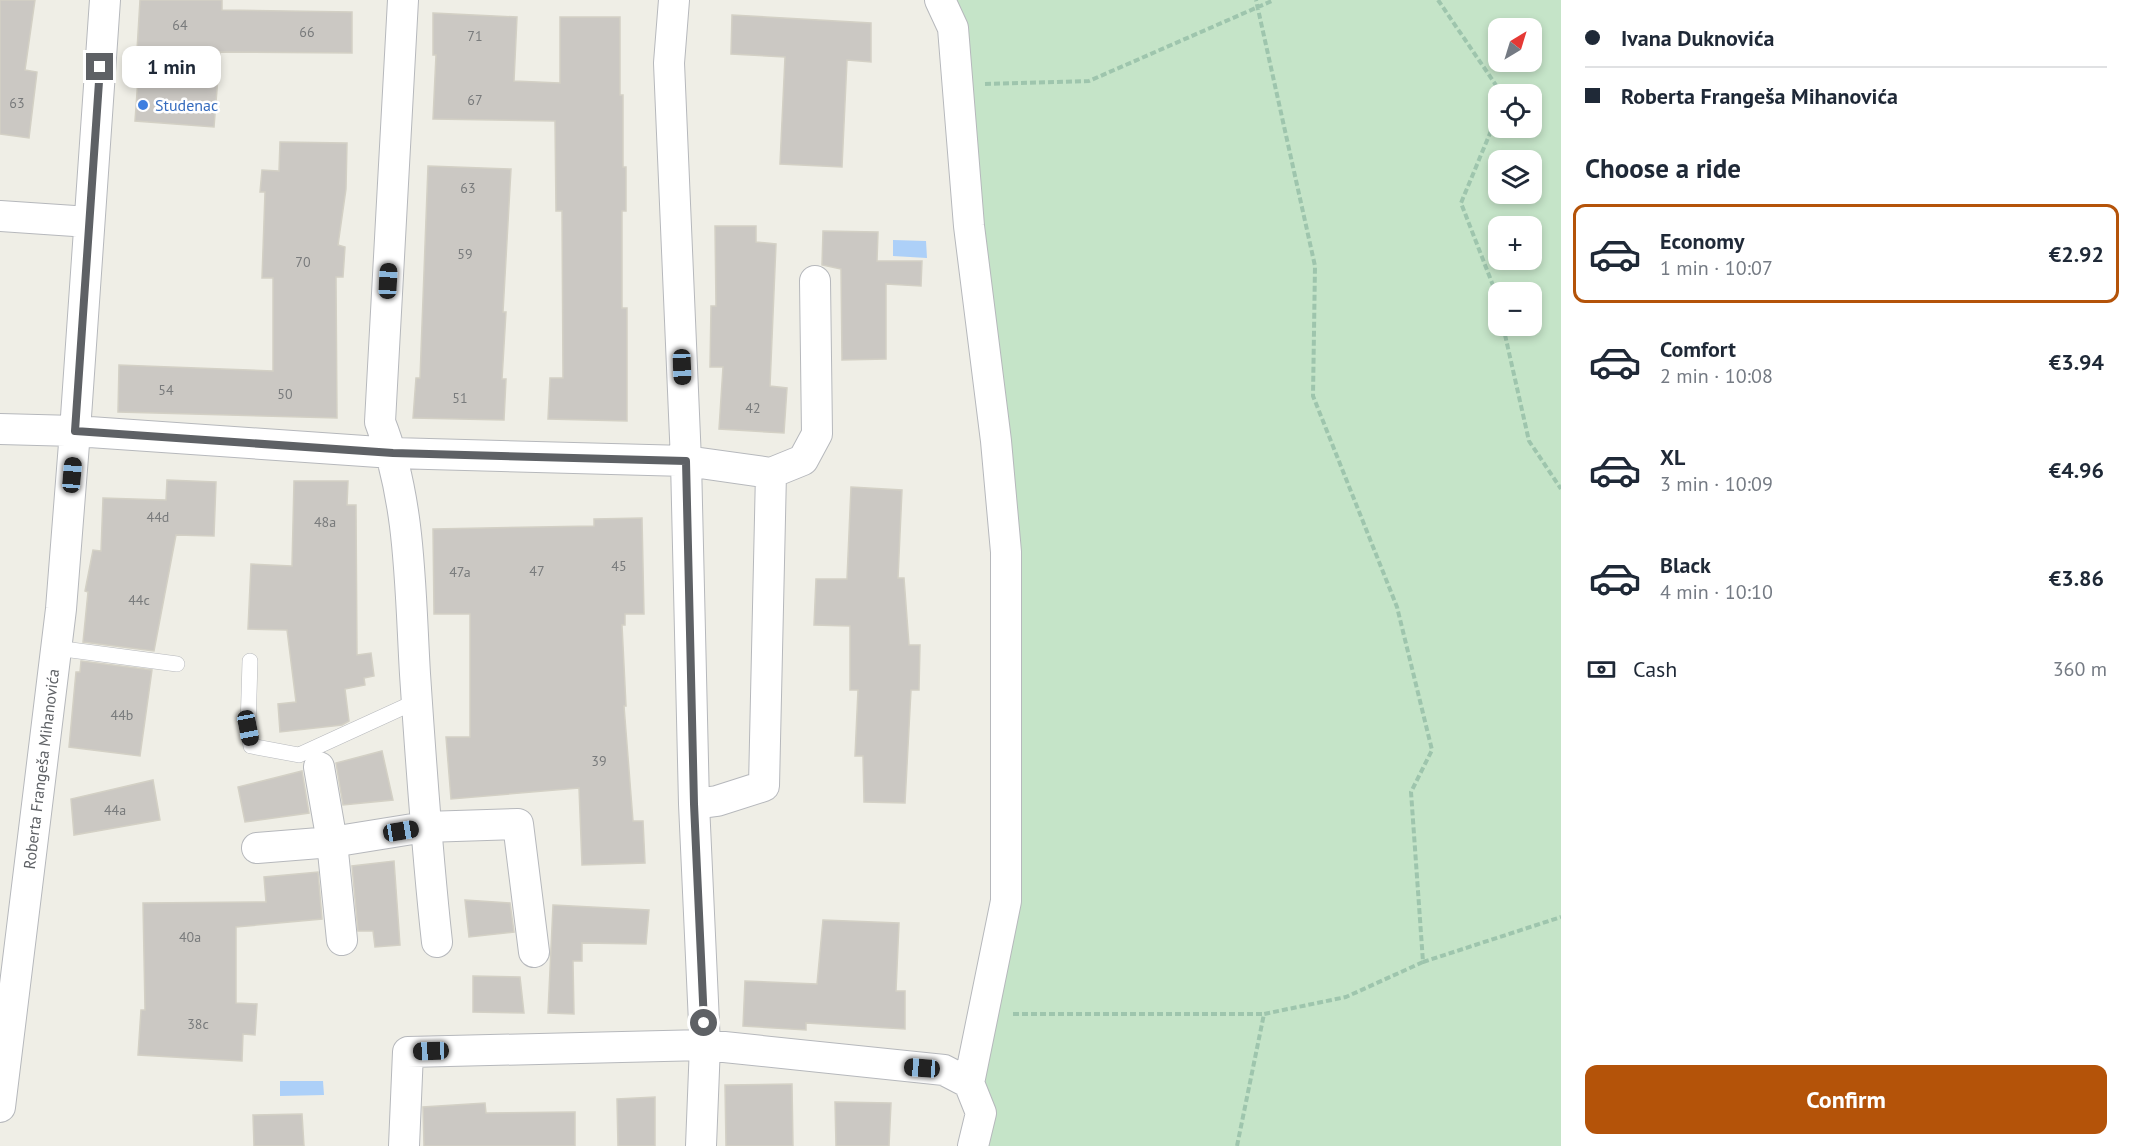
<!DOCTYPE html>
<meta charset="utf-8">
<style>
:root{--surface:#fff;--page:#f6f6f7;--text:#1f2937;--muted:#747a83;--line:#e0e1e3;--accent:#b45309}
body{margin:0;font-family:"PT Sans",sans-serif;background:var(--page);color:var(--text);height:100vh;display:flex;flex-direction:column;font-size:22px;white-space:nowrap}
*{box-sizing:border-box;margin:0}
p{font-size:20px;color:var(--muted)}
.icon{flex:none;width:33px;height:33px;fill:none;stroke:currentColor;stroke-width:2;stroke-linecap:round;stroke-linejoin:round}
.map{position:relative;flex:1;overflow:hidden}
.drawer{display:flex;flex-direction:column;background:var(--surface);width:570px}
.drawer>*{flex:none}
.banner{display:grid;align-content:center;height:132px;padding:0 24px;background:var(--surface)}
.needle{width:39px;rotate:38deg}
.buttons{position:absolute;left:1488px;top:18px;display:grid;gap:12px}
.buttons a{display:grid;place-items:center;width:54px;height:54px;border-radius:12px;background:var(--surface);box-shadow:0 3px 9px #0003;font-size:30px}
.end{position:absolute;width:27px;height:27px;margin:-14px;border:8px solid #5e6165;background:#fff;box-shadow:0 0 0 3px #fff}
.from{border-radius:50%}
.bubble{position:absolute;height:42px;border-radius:12px;background:var(--surface);box-shadow:0 3px 9px #0003;font-size:20px;font-weight:700;line-height:42px;text-align:center}
.car{position:absolute;width:18px;height:36px;margin:-18px -9px;border-radius:8px;box-shadow:0 0 4px 2px #0007;background:linear-gradient(#222 24%,#8ab4d8 0 40%,#222 0 76%,#8ab4d8 0 86%,#222 0)}
.banner b{display:flex;align-items:center;gap:21px;height:57px;font-size:22px}
.banner b+b{border-top:2px solid var(--line)}
.banner i{width:15px;height:15px;background:var(--text)}
ul{padding:0;list-style:none}
li{display:flex;align-items:center;gap:18px;height:99px;margin:0 12px 9px;padding:0 12px;border:3px solid transparent;border-radius:12px}
li div{flex:1}
li b{display:block;font-size:22px}
li em{font-style:normal;font-weight:700}
li.on{border-color:var(--accent)}
li>.icon{width:54px;height:54px;stroke-width:1.5}
h2{padding:0 24px;font-size:27px;line-height:72px}
.pay{display:flex;align-items:center;gap:15px;height:66px;padding:0 24px;font-size:22px}
.pay p{margin-inline-start:auto}
.button{display:flex;gap:12px;margin-top:auto;padding:12px 24px}
.button a{flex:1;height:69px;border-radius:12px;background:var(--accent);color:#fff;font-size:24px;font-weight:700;line-height:69px;text-align:center}
main{display:flex;flex:1;min-height:0}
.map>svg:first-child{display:block}
.green{fill:#c5e4c8;fill-rule:evenodd}
.water{fill:#add0f8}
.building{fill:#cbc8c3;stroke:#d3d0c5;stroke-width:1.5}
.lines{fill:none;stroke-linecap:round;stroke-linejoin:round}
.service-casing{stroke:#b6b8bc;stroke-width:16}
.minor-casing{stroke:#b6b8bc;stroke-width:32}
.path{stroke:#9ec5ad;stroke-width:4;stroke-dasharray:6 3;stroke-linecap:butt}
.service{stroke:#fff;stroke-width:15}
.minor{stroke:#fff;stroke-width:30}
.route{stroke:#5e6165;stroke-width:8}
.shop-dot{fill:#3f7fe0;stroke:#fff;stroke-width:2}
.labels{text-anchor:middle;stroke-width:5;stroke-linejoin:round;paint-order:stroke}
.number-label{font-size:14px;fill:#797b7c}
.shop-label{font-size:16px;fill:#366cbe;stroke:#fff;text-anchor:start}
.street-label{font-size:16px;fill:#5e6165;stroke:#fff}
</style>
<main>
<div class="map">
<svg width="1561" height="1146" viewBox="0 0 1561 1146">
<rect width="100%" height="100%" fill="#efeee6"/>
<path class="green" d="M 940,0 L 1561,0 L 1561,1146 L 973,1146 L 969,1083 L 1006,901 L 1006,552 ZM 1498,28 L 1532,28 L 1532,62 L 1498,62 ZM 1498,94 L 1532,94 L 1532,128 L 1498,128 ZM 1498,160 L 1532,160 L 1532,194 L 1498,194 ZM 1498,226 L 1532,226 L 1532,260 L 1498,260 ZM 1498,292 L 1532,292 L 1532,326 L 1498,326 Z"/>
<path class="water" d="M 893,240 L 926,241 L 927,258 L 893,256 Z
M 280,1081 L 323,1081 L 324,1095 L 280,1096 Z"/>
<path class="building" d="M 0,0 L 35,0 L 25,70 L 37,72 L 29,138 L 0,134 Z
M 140,0 L 222,0 L 222,10 L 352,12 L 352,53 L 220,52 L 214,127 L 135,121 L 140,50 L 137,50 Z
M 433,13 L 517,17 L 514,81 L 560,83 L 560,17 L 620,17 L 620,95 L 623,95 L 623,167 L 626,167 L 626,211 L 622,211 L 622,308 L 627,308 L 627,421 L 548,419 L 550,378 L 563,378 L 562,211 L 556,211 L 555,121 L 433,119 L 436,55 L 433,55 Z
M 732,15 L 871,23 L 871,62 L 847,60 L 842,167 L 780,164 L 785,57 L 731,54 Z
M 280,142 L 347,143 L 346,189 L 338,245 L 345,247 L 343,277 L 336,277 L 337,418 L 118,412 L 119,365 L 273,371 L 273,278 L 262,278 L 265,192 L 260,192 L 262,170 L 279,171 Z
M 428,166 L 511,169 L 503,312 L 506,312 L 502,379 L 506,379 L 504,420 L 413,418 L 416,378 L 420,378 Z
M 715,226 L 756,226 L 756,242 L 776,244 L 770,386 L 787,388 L 784,433 L 719,429 L 723,367 L 710,367 L 711,306 L 716,306 Z
M 823,231 L 878,232 L 877,261 L 922,261 L 921,286 L 886,284 L 886,359 L 842,360 L 841,269 L 822,265 Z
M 167,480 L 216,482 L 214,536 L 176,535 L 154,651 L 83,642 L 88,592 L 85,591 L 93,550 L 101,551 L 103,498 L 166,500 Z
M 294,481 L 348,481 L 347,505 L 356,505 L 357,655 L 371,653 L 374,676 L 364,678 L 365,685 L 345,689 L 349,721 L 342,725 L 280,732 L 278,704 L 296,702 L 287,630 L 248,629 L 251,564 L 292,566 Z
M 851,487 L 902,490 L 898,578 L 904,578 L 909,645 L 920,645 L 919,690 L 911,690 L 905,803 L 864,802 L 863,756 L 855,756 L 858,690 L 850,690 L 850,626 L 814,625 L 816,579 L 847,579 Z
M 642,518 L 644,614 L 625,614 L 625,625 L 622,625 L 626,706 L 624,706 L 633,821 L 643,821 L 645,863 L 582,865 L 579,788 L 451,799 L 446,737 L 470,737 L 470,614 L 434,614 L 433,529 L 594,526 L 594,519 Z
M 81,661 L 152,670 L 140,756 L 69,747 L 76,672 L 80,672 Z
M 382,751 L 393,800 L 343,805 L 336,763 Z
M 302,771 L 309,813 L 245,822 L 238,787 Z
M 153,780 L 160,820 L 74,835 L 71,799 Z
M 394,861 L 400,945 L 375,947 L 373,931 L 358,931 L 352,866 Z
M 318,872 L 322,919 L 236,927 L 236,1003 L 257,1004 L 255,1035 L 243,1034 L 242,1061 L 138,1055 L 141,1010 L 145,1010 L 143,903 L 266,902 L 264,877 Z
M 465,900 L 510,903 L 514,932 L 469,937 Z
M 553,905 L 649,910 L 646,944 L 582,943 L 582,961 L 573,961 L 574,1014 L 548,1013 Z
M 823,920 L 899,923 L 896,991 L 905,991 L 905,1029 L 806,1023 L 806,1030 L 743,1026 L 745,981 L 817,984 Z
M 473,976 L 520,977 L 524,1013 L 473,1012 Z
M 792,1084 L 793,1146 L 726,1146 L 725,1085 Z
M 655,1097 L 655,1146 L 618,1146 L 617,1099 Z
M 835,1102 L 891,1103 L 889,1146 L 836,1146 Z
M 485,1103 L 486,1113 L 575,1112 L 575,1146 L 424,1146 L 423,1107 Z
M 302,1114 L 304,1146 L 254,1146 L 253,1115 Z"/>
<g class="lines">
<g class="service-casing">
<path id="service" d="M 56,648 L 177,664
M 250,661 L 248,728 L 251,746 L 299,755 L 417,701"/>
</g>
<g class="minor-casing">
<path id="minor" d="M 105,0 L 75,431 L 393,453 L 686,461 L 694,804 L 705,1045 L 701,1146
M 403,0 L 380,422 C 411,500 410,590 415,674 C 421,764 427,853 437,942
M 674,0 L 669,63 L 686,461 L 771,473 L 764,786 L 717,801 L 694,804
M 940,0 L 953,28 L 969,226 L 996,441 L 1006,552 L 1006,901 L 969,1083
M 0,216 L 89,222
M 0,429 L 75,431 L 61,609 L 0,1107
M 771,473 L 803,460 L 817,434 L 815,281
M 319,767 L 332,842 L 342,940
M 257,848 L 332,842 L 425,827 L 518,824 L 534,952
M 404,1146 L 408,1052 L 705,1045 L 944,1070 L 969,1083 L 981,1113 L 973,1146"/>
</g>
<path class="path" d="M 1438,0 L 1502,94
M 985,84 L 1089,81 L 1274,0
M 1498,114 L 1461,203 L 1494,288 L 1498,307
M 1503,326 L 1529,441 L 1561,489
M 1423,962 L 1561,917
M 1013,1014 L 1264,1014
M 1237,1146 L 1264,1014 L 1346,997 L 1423,962 L 1411,792 L 1432,750 L 1397,607 L 1313,396 L 1315,266 L 1256,0"/>
<use href="#service" class="service"/>
<use href="#minor" class="minor"/>
</g>
<g class="lines">
<path class="route" d="M 100,67 L 75,431 L 393,453 L 686,461 L 694,804 L 704,1023"/>
</g>
<circle class="shop-dot" cx="143" cy="105" r="6"/>
<g class="labels">
<g class="number-label">
<text x="180" y="30">64</text>
<text x="307" y="37">66</text>
<text x="475" y="41">71</text>
<text x="475" y="105">67</text>
<text x="17" y="108">63</text>
<text x="468" y="193">63</text>
<text x="465" y="259">59</text>
<text x="303" y="267">70</text>
<text x="166" y="395">54</text>
<text x="285" y="399">50</text>
<text x="460" y="403">51</text>
<text x="753" y="413">42</text>
<text x="158" y="522">44d</text>
<text x="325" y="527">48a</text>
<text x="619" y="571">45</text>
<text x="537" y="576">47</text>
<text x="460" y="577">47a</text>
<text x="139" y="605">44c</text>
<text x="122" y="720">44b</text>
<text x="599" y="766">39</text>
<text x="115" y="815">44a</text>
<text x="190" y="942">40a</text>
<text x="198" y="1029">38c</text>
</g>
<g class="shop-label">
<text x="155" y="111">Studenac</text>
</g>
<g class="street-label">
<text transform="translate(41 769) rotate(-83)" y="6">Roberta Frangeša Mihanovića</text>
</g>
</g>
</svg>
<div class="buttons">
<a><svg class="needle" viewBox="-14 -14 28 28"><path d="M0-13l5 13h-10z" fill="#e53935"/><path d="M0 13l5-13h-10z" fill="#747a83"/></svg></a>
<a><svg class="icon" aria-label="locate" viewBox="0 0 24 24"><circle cx="12" cy="12" r="6"/><path d="M12 2v4M12 18v4M2 12h4M18 12h4"/></svg></a>
<a><svg class="icon" aria-label="layers" viewBox="0 0 24 24"><path d="M12 4l9 5-9 5-9-5zM3 14l9 5 9-5"/></svg></a>
<a>+</a>
<a>−</a>
</div>
<i class="end from" style="left:704px;top:1023px"></i>
<i class="end" style="left:100px;top:67px"></i>
<div class="bubble" style="left:122px;top:46px;width:99px">1 min</div>
<i class="car" style="left:388px;top:281px;rotate:3deg"></i>
<i class="car" style="left:682px;top:367px;rotate:178deg"></i>
<i class="car" style="left:72px;top:475px;rotate:5deg"></i>
<i class="car" style="left:248px;top:728px;rotate:169deg"></i>
<i class="car" style="left:401px;top:831px;rotate:81deg"></i>
<i class="car" style="left:431px;top:1051px;rotate:268deg"></i>
<i class="car" style="left:922px;top:1068px;rotate:274deg"></i>
</div>
<section class="drawer">
<div class="banner">
<b><i class="from"></i>Ivana Duknovića</b>
<b><i></i>Roberta Frangeša Mihanovića</b>
</div>
<h2>Choose a ride</h2>
<ul>
<li class="on"><svg class="icon" aria-label="car" viewBox="0 0 24 24"><path d="M5 17H2v-5l4-1 3-4h7l3 4 3 1v5h-3M9 17h6M6 11h13"/><circle cx="7" cy="17" r="2"/><circle cx="17" cy="17" r="2"/></svg><div><b>Economy</b><p>1 min · 10:07</p></div><em>€2.92</em></li>
<li><svg class="icon" aria-label="car" viewBox="0 0 24 24"><path d="M5 17H2v-5l4-1 3-4h7l3 4 3 1v5h-3M9 17h6M6 11h13"/><circle cx="7" cy="17" r="2"/><circle cx="17" cy="17" r="2"/></svg><div><b>Comfort</b><p>2 min · 10:08</p></div><em>€3.94</em></li>
<li><svg class="icon" aria-label="car" viewBox="0 0 24 24"><path d="M5 17H2v-5l4-1 3-4h7l3 4 3 1v5h-3M9 17h6M6 11h13"/><circle cx="7" cy="17" r="2"/><circle cx="17" cy="17" r="2"/></svg><div><b>XL</b><p>3 min · 10:09</p></div><em>€4.96</em></li>
<li><svg class="icon" aria-label="car" viewBox="0 0 24 24"><path d="M5 17H2v-5l4-1 3-4h7l3 4 3 1v5h-3M9 17h6M6 11h13"/><circle cx="7" cy="17" r="2"/><circle cx="17" cy="17" r="2"/></svg><div><b>Black</b><p>4 min · 10:10</p></div><em>€3.86</em></li>
</ul>
<div class="pay"><svg class="icon" aria-label="cash" viewBox="0 0 24 24"><path d="M3 7h18v10H3z"/><circle cx="12" cy="12" r="2"/></svg>Cash<p>360 m</p></div>
<div class="button"><a>Confirm</a></div>
</section>
</main>
